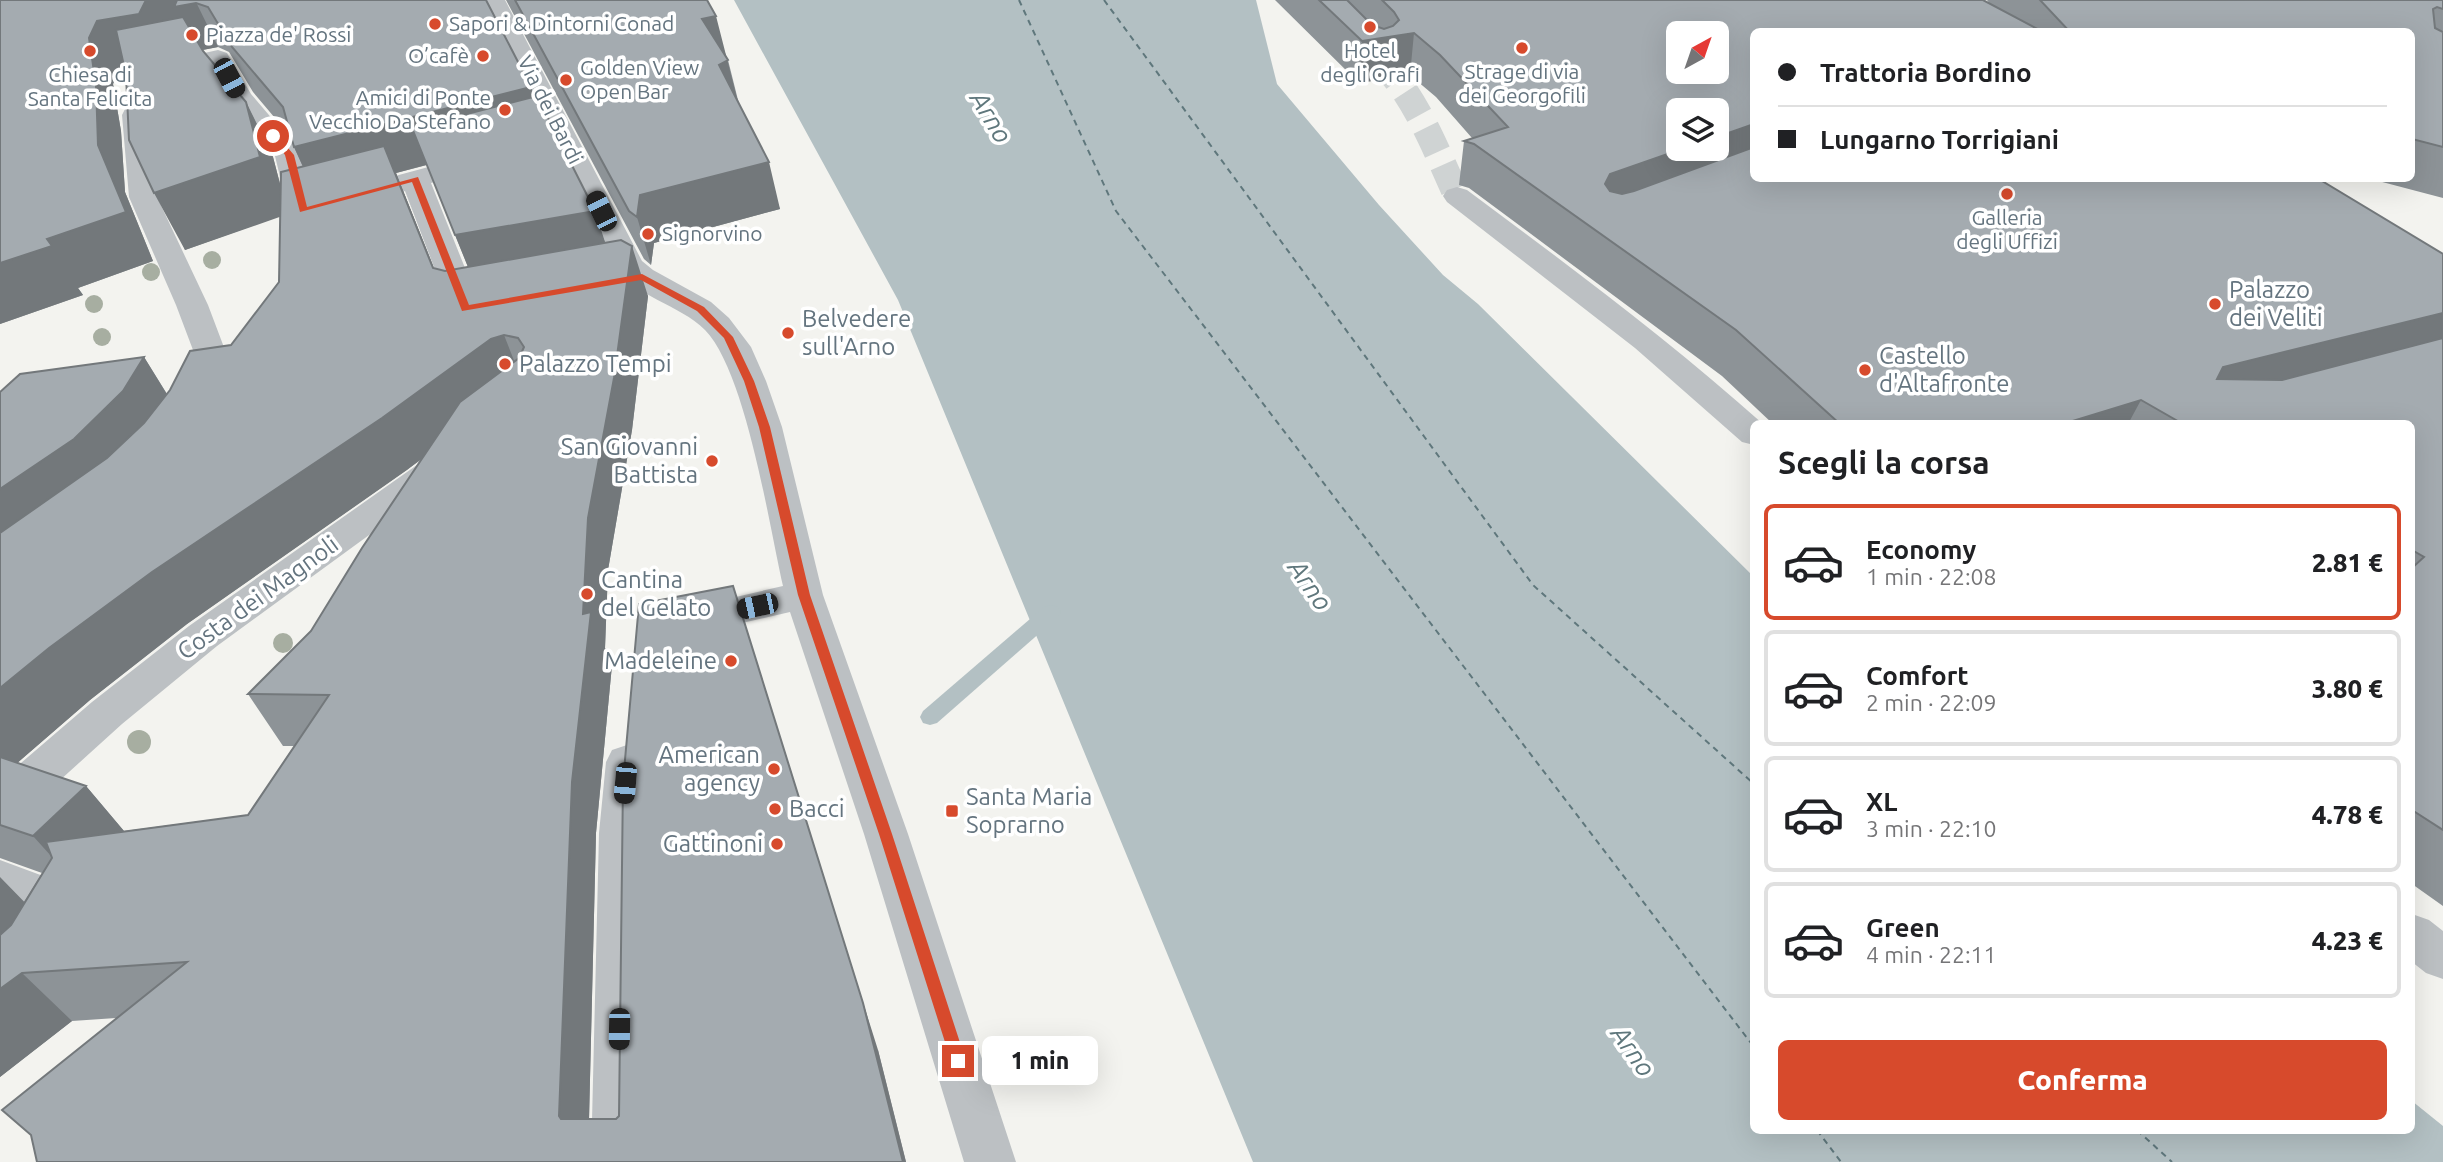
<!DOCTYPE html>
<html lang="it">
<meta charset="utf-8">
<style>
:root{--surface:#fff;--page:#f6f6f6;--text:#202124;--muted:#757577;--line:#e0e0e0;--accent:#d74a2c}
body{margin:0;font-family:Ubuntu,sans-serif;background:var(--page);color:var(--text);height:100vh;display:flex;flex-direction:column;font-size:26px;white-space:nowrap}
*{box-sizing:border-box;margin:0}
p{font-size:23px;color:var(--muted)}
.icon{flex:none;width:38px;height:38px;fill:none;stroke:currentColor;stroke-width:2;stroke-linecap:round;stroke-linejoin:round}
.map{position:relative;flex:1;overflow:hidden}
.panel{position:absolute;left:1750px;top:420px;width:665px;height:714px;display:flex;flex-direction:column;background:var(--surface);border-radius:10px;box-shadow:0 7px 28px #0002}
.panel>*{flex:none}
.banner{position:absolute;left:1750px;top:28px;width:665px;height:154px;border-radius:10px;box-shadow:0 7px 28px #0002;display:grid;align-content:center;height:154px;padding:0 28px;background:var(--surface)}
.needle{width:46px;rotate:40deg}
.controls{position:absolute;left:1666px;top:21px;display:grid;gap:14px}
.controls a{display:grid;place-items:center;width:63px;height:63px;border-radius:10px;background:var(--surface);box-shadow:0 7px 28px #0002;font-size:35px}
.end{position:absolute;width:32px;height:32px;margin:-16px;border:9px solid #d74a2c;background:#fff;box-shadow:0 0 0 4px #fff}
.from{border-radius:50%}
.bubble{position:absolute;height:49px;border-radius:10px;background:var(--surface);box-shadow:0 7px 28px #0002;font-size:23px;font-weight:800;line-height:49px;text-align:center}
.car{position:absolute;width:21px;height:42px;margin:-21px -10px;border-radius:9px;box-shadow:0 0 5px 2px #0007;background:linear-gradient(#222 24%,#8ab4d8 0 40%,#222 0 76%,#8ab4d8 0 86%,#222 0)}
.banner b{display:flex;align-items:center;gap:24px;height:66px;font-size:26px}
.banner b+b{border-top:2px solid var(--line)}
.banner i{width:18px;height:18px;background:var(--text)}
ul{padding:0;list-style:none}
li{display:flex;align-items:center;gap:21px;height:116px;margin:0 14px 10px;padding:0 14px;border:4px solid var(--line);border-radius:10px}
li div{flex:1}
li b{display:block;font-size:26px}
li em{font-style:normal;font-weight:800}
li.selected{border-color:var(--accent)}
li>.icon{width:63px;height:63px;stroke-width:1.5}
h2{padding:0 28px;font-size:32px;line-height:84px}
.button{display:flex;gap:14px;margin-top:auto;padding:14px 28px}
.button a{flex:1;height:80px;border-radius:10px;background:var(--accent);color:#fff;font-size:28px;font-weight:800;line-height:80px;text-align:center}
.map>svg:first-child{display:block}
.water{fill:#b3c0c3}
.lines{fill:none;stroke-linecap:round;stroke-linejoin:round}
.stream{fill:#b3c0c3;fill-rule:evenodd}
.ferry{stroke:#5f777c;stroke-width:2;stroke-dasharray:6 5;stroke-linecap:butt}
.street-tunnel{stroke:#cfd3d3;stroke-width:27;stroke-dasharray:27 14;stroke-linecap:butt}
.street{fill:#bcc0c3;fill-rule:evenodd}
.tree{fill:#a7aea1}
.wall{fill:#8d9397;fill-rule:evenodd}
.shaded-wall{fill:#73787b}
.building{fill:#a4abb0;stroke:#73787b;stroke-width:2;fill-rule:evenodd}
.route{fill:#d74a2c}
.poi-dot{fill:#d74a2c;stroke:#fff;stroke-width:2.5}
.labels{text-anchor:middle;stroke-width:7;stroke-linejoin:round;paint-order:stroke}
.far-poi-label{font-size:21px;fill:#64747f;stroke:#fff;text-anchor:start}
.far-street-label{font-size:21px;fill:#64747f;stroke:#fff}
.poi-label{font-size:24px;fill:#64747f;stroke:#fff;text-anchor:start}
.street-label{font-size:24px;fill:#64747f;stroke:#fff}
.water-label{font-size:26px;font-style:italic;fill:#5f777c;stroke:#fff}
</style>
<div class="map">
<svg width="2443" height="1162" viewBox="0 0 2443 1162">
<rect width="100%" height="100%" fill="#f3f3ef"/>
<path class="water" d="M 734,0 L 1256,0 L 1277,84 L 1379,205 L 1443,275 L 1478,304 L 1753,576 L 1754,1130 L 2412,1130 L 2412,1101 L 2443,1126 L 2443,1162 L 1253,1162 L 898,300 Z"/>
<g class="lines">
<path class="stream" d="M 1051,605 L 1058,607 L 1061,612 L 1058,617 L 937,723 L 930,725 L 923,723 L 920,717 L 923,711 L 1044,607 Z"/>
<path class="ferry" d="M 1019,0 L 1116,211 L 1754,1047
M 1104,0 L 1533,585 L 1754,784
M 1817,1130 L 1841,1162
M 2137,1130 L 2172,1162"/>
<path class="street-tunnel" d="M 1380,60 C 1417,99 1435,148 1457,196"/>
<path class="street" d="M 481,0 L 505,0 L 642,261 L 653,270 L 711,302 L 729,318 L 751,347 L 766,381 L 782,427 L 823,595 L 908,834 L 1016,1162 L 964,1162 L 864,834 L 790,612 L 689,635 L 675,631 L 669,621 L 675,611 L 783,586 C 769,525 746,372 705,330 C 679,304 635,297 614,266 Z
M 218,50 L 227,53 L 251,94 L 303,155 L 314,198 L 480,153 L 490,155 L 494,161 L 490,167 L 431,183 L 477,298 L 489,300 L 494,307 L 489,314 L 466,319 L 455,316 L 450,309 L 405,191 L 303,219 L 293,216 L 288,210 L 275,156 L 231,103 L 210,67 L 159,78 L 150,75 L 146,70 L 150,65 Z
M 135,107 L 145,109 L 148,115 L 157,197 L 208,305 L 225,350 L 227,364 L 218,400 L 213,408 L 201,411 L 189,408 L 184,400 L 193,364 L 193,350 L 176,305 L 129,197 L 122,115 L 125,109 Z
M 1457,187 L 1467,190 C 1568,265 1669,340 1763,424 L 1754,424 L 1754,445 L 1742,442 L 1635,348 L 1447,202 L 1443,196 L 1447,190 Z
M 437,456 L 450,460 L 455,468 L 450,476 L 217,646 L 122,724 L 16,820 L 0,825 L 0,781 L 92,702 L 189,626 L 424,460 Z
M 627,745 L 642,750 L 648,762 L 643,833 L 643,1162 L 591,1162 L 599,833 L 606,762 L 612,750 Z
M 0,860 L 89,893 L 96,907 L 87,927 L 70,933 L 53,927 L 49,918 L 0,899 Z
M 2412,914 L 2429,920 L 2443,931 L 2443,979 L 2426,973 L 2412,962 Z"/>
</g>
<g class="tree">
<circle cx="212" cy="260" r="9"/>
<circle cx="151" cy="272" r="9"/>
<circle cx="94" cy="304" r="9"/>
<circle cx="102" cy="337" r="9"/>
<circle cx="283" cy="643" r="10"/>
<circle cx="139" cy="742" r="12"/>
</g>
<path class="wall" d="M 0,0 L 486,0 L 531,87 L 534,97 L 605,242 L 648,296 L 632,430 L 608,570 L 605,648 L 612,665 L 596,833 L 589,1119 L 616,1119 L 878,1050 L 906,1162 L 37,1162 L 116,1018 L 72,1021 L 0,1077 L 24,902 L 42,873 L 0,858 L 0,392 L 144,357 L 167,394 L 231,345 L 279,282 L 280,216 L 185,250 L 126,75 L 124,66 L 121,66 L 113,84 L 121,131 L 125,192 L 153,261 L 78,288 L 83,295 L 0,324 ZM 218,47 L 229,52 L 253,92 L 291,137 L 294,147 L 303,167 L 281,188 L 273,157 L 246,102 L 202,50 ZM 427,165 L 468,267 L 445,271 L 434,268 L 396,173 ZM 422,459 L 311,631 L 248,694 L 283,746 L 294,746 L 248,815 L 124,831 L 86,786 L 17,763 L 90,700 L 187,624 Z
M 506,0 L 707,0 L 726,56 L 728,60 L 739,104 L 780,209 L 654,243 L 651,265 L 644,259 Z
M 1275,0 L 1983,0 L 1990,4 L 1987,0 L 2443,0 L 2443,198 L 2367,178 L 2412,178 L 2412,32 L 1754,32 L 1754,178 L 2443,254 L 2443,906 L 2412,884 L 2412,424 L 1773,424 L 1722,376 L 1469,188 L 1459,185 L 1464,141 L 1472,138 L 1436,97 L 1410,75 L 1359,83 Z"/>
<path class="shaded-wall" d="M 146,0 L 195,0 L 218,47 L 121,66 L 113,84 L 121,131 L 125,192 L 153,261 L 78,288 L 83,295 L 0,324 L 0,263 L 47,239 L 98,145 L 89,38 L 97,21 Z
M 716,16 L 739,106 L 730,110 L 702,19 Z
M 1414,33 L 1410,75 L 1359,83 L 1362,41 Z
M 531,87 L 546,133 L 396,173 L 454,319 L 433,268 L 316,195 L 294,147 Z
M 246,102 L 273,157 L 288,214 L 185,250 L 154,193 Z
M 1754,124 L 1754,162 L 1601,219 L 1605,184 L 1610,174 L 1682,149 L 1717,149 L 1717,137 Z
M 769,162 L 780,209 L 654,243 L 651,265 L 637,217 L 640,195 Z
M 595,211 L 614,270 L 479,294 L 455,235 Z
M 632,246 L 648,296 L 632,430 L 608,570 L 605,648 L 612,665 L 596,833 L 588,1162 L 559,1116 L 572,782 L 588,518 Z
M 2443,313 L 2443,351 L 2196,413 L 2223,367 Z
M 504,335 L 524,386 L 511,390 L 407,470 L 187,624 L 90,700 L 0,778 L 0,688 L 49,648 L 152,572 L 491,339 Z
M 144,357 L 176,409 L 0,569 L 0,489 Z
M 2141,400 L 2128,424 L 2063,424 Z
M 749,639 L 878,1050 L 906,1162 L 903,1162 Z
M 86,786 L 129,837 L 79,887 L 33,836 Z
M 0,877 L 38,916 L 0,964 Z
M 22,973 L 72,1021 L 0,1077 L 0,989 Z"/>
<path class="building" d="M 0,0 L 146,0 L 139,14 L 97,21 L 89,38 L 96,85 L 98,145 L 126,212 L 47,239 L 52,246 L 0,263 Z
M 177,0 L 486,0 L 531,87 L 294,147 L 283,107 L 232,47 L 208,7 L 196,3 L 174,7 Z
M 515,0 L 707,0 L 716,16 L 702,19 L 728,60 L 719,65 L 769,162 L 640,195 L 637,217 L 629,211 Z
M 1319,0 L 1347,0 L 1372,25 L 1384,29 L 1393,26 L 1399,20 L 1394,12 L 1382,0 L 1983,0 L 2043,32 L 1754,32 L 1754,124 L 1717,137 L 1717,110 L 1678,110 L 1678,149 L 1682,149 L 1610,174 L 1605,184 L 1610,191 L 1622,194 L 1634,191 L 1754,147 L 1754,178 L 2317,178 L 2443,254 L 2443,313 L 2223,367 L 2217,379 L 2282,380 L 2443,338 L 2443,830 L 2412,810 L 2412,568 L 2424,557 L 2412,550 L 2412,424 L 2183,424 L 2141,400 L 2063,424 L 1840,424 L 1736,330 L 1474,144 L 1464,141 L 1508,127 L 1440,55 L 1414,33 L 1362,41 ZM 1678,33 L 1717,33 L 1717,72 L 1678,72 Z
M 2040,0 L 2443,0 L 2443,9 L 2437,7 L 2433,9 L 2435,28 L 2443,32 L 2443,147 L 2412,139 L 2412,32 L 2070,32 Z
M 183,17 L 203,51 L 246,102 L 260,157 L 154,193 L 129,140 L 126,75 L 116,30 Z
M 537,96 L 595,211 L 455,235 L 412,128 Z
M 384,146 L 433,268 L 445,271 L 621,240 L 632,246 L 614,378 L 588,518 L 583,614 L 591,612 L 572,782 L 559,1116 L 561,1119 L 616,1119 L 619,1116 L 623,782 L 639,604 L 733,586 L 863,1003 L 903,1162 L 37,1162 L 31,1135 L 2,1110 L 187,962 L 22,973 L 0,989 L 0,935 L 11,925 L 52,858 L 46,842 L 248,815 L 329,695 L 248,694 L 311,631 L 362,548 L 460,402 L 519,358 L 524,347 L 518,338 L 504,335 L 491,339 L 382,418 L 152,572 L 49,648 L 0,688 L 0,533 L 107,458 L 144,423 L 170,390 L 190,351 L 231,345 L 279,282 L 281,172 Z
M 144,357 L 123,391 L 74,439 L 0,489 L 0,392 L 20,374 Z
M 0,757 L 86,786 L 33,836 L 0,825 Z"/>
<path class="route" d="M 270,134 L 276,134 L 294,155 L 307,207 L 418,177 L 469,305 L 642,274 L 704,307 L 733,337 L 754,381 L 770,427 L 810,595 L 892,834 L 966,1061 L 963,1066 L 958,1068 L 951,1061 L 879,834 L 798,595 L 759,427 L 744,381 L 724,338 L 697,311 L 641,280 L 462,311 L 412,182 L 300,212 L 285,155 Z"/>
<g class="poi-dot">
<circle cx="435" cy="24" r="7"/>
<circle cx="1370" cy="27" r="7"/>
<circle cx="192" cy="35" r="7"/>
<circle cx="1522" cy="48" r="7"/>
<circle cx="90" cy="51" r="7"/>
<circle cx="483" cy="56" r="7"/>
<circle cx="566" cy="80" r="7"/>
<circle cx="505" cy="110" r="7"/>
<circle cx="2007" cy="194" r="7"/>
<circle cx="648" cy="234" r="7"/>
<circle cx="2215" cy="304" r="7"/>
<circle cx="788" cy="333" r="7"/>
<circle cx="505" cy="364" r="7"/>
<circle cx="1865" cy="370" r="7"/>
<circle cx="712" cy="461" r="7"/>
<circle cx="587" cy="594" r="7"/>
<circle cx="731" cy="661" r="7"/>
<circle cx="774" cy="769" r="7"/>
<circle cx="775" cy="809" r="7"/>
<rect x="945" y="804" width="14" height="14" rx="3.5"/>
<circle cx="777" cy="844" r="7"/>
</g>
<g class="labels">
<g class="far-poi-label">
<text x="449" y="31">Sapori &amp; Dintorni Conad</text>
<text x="206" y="42">Piazza de' Rossi</text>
<text x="1370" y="58" text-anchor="middle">Hotel<tspan x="1370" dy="24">degli Orafi</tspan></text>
<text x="469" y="63" text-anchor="end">O’cafè</text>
<text x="580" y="75">Golden View<tspan x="580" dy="24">Open Bar</tspan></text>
<text x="1522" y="79" text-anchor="middle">Strage di via<tspan x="1522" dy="24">dei Georgofili</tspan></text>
<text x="90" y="82" text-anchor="middle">Chiesa di<tspan x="90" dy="24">Santa Felicita</tspan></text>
<text x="491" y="105" text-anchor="end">Amici di Ponte<tspan x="491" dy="24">Vecchio Da Stefano</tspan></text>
<text x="2007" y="225" text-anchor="middle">Galleria<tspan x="2007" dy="24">degli Uffizi</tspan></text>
<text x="662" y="241">Signorvino</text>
</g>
<g class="far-street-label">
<text transform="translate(550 110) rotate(63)" y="7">Via dei Bardi</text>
</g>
<g class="poi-label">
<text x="2229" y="298">Palazzo<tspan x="2229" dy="28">dei Veliti</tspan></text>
<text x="802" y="327">Belvedere<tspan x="802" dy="28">sull'Arno</tspan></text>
<text x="1879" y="364">Castello<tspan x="1879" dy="28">d'Altafronte</tspan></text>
<text x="519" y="372">Palazzo Tempi</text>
<text x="698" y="455" text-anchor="end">San Giovanni<tspan x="698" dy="28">Battista</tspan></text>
<text x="601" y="588">Cantina<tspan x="601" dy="28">del Gelato</tspan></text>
<text x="717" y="669" text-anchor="end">Madeleine</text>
<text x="760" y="763" text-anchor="end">American<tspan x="760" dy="28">agency</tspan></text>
<text x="966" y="805">Santa Maria<tspan x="966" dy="28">Soprarno</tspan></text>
<text x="789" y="817">Bacci</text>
<text x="763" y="852" text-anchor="end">Gattinoni</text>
</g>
<g class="street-label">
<text transform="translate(258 598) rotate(-36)" y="8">Costa dei Magnoli</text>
</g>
<g class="water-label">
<text transform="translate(991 117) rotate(59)" y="9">Arno</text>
<text transform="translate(1310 585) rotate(55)" y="9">Arno</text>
<text transform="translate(1633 1051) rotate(55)" y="9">Arno</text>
</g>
</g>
</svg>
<div class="controls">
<a><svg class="needle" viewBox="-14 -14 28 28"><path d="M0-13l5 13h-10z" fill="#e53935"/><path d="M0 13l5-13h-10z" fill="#757577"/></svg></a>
<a><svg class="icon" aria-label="layers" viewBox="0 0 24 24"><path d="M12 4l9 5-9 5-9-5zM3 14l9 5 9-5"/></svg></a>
</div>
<i class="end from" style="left:273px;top:136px"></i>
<i class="end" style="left:958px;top:1061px"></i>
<div class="bubble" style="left:982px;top:1036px;width:116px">1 min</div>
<i class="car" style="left:229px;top:78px;rotate:152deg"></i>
<i class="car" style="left:601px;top:211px;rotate:334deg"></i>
<i class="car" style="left:757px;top:606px;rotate:258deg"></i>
<i class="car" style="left:625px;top:783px;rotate:185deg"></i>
<i class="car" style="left:619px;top:1029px;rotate:181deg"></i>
<div class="banner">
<b><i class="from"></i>Trattoria Bordino</b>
<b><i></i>Lungarno Torrigiani</b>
</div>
<section class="panel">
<h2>Scegli la corsa</h2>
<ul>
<li class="selected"><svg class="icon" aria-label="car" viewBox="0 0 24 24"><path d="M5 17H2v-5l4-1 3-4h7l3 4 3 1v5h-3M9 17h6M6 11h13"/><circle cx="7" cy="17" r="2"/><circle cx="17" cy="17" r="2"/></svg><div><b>Economy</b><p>1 min · 22:08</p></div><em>2.81 €</em></li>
<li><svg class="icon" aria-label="car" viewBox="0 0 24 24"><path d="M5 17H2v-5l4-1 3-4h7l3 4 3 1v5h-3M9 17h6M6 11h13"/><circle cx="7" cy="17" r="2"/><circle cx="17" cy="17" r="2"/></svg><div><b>Comfort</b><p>2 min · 22:09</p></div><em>3.80 €</em></li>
<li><svg class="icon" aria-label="car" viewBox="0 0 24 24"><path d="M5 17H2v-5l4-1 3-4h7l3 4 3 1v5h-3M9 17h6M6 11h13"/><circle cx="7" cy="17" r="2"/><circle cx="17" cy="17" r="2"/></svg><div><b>XL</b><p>3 min · 22:10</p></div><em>4.78 €</em></li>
<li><svg class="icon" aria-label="car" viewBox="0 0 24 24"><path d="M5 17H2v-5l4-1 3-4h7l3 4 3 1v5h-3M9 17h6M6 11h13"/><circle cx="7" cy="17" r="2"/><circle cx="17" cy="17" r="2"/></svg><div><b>Green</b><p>4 min · 22:11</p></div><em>4.23 €</em></li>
</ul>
<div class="button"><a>Conferma</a></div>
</section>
</div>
